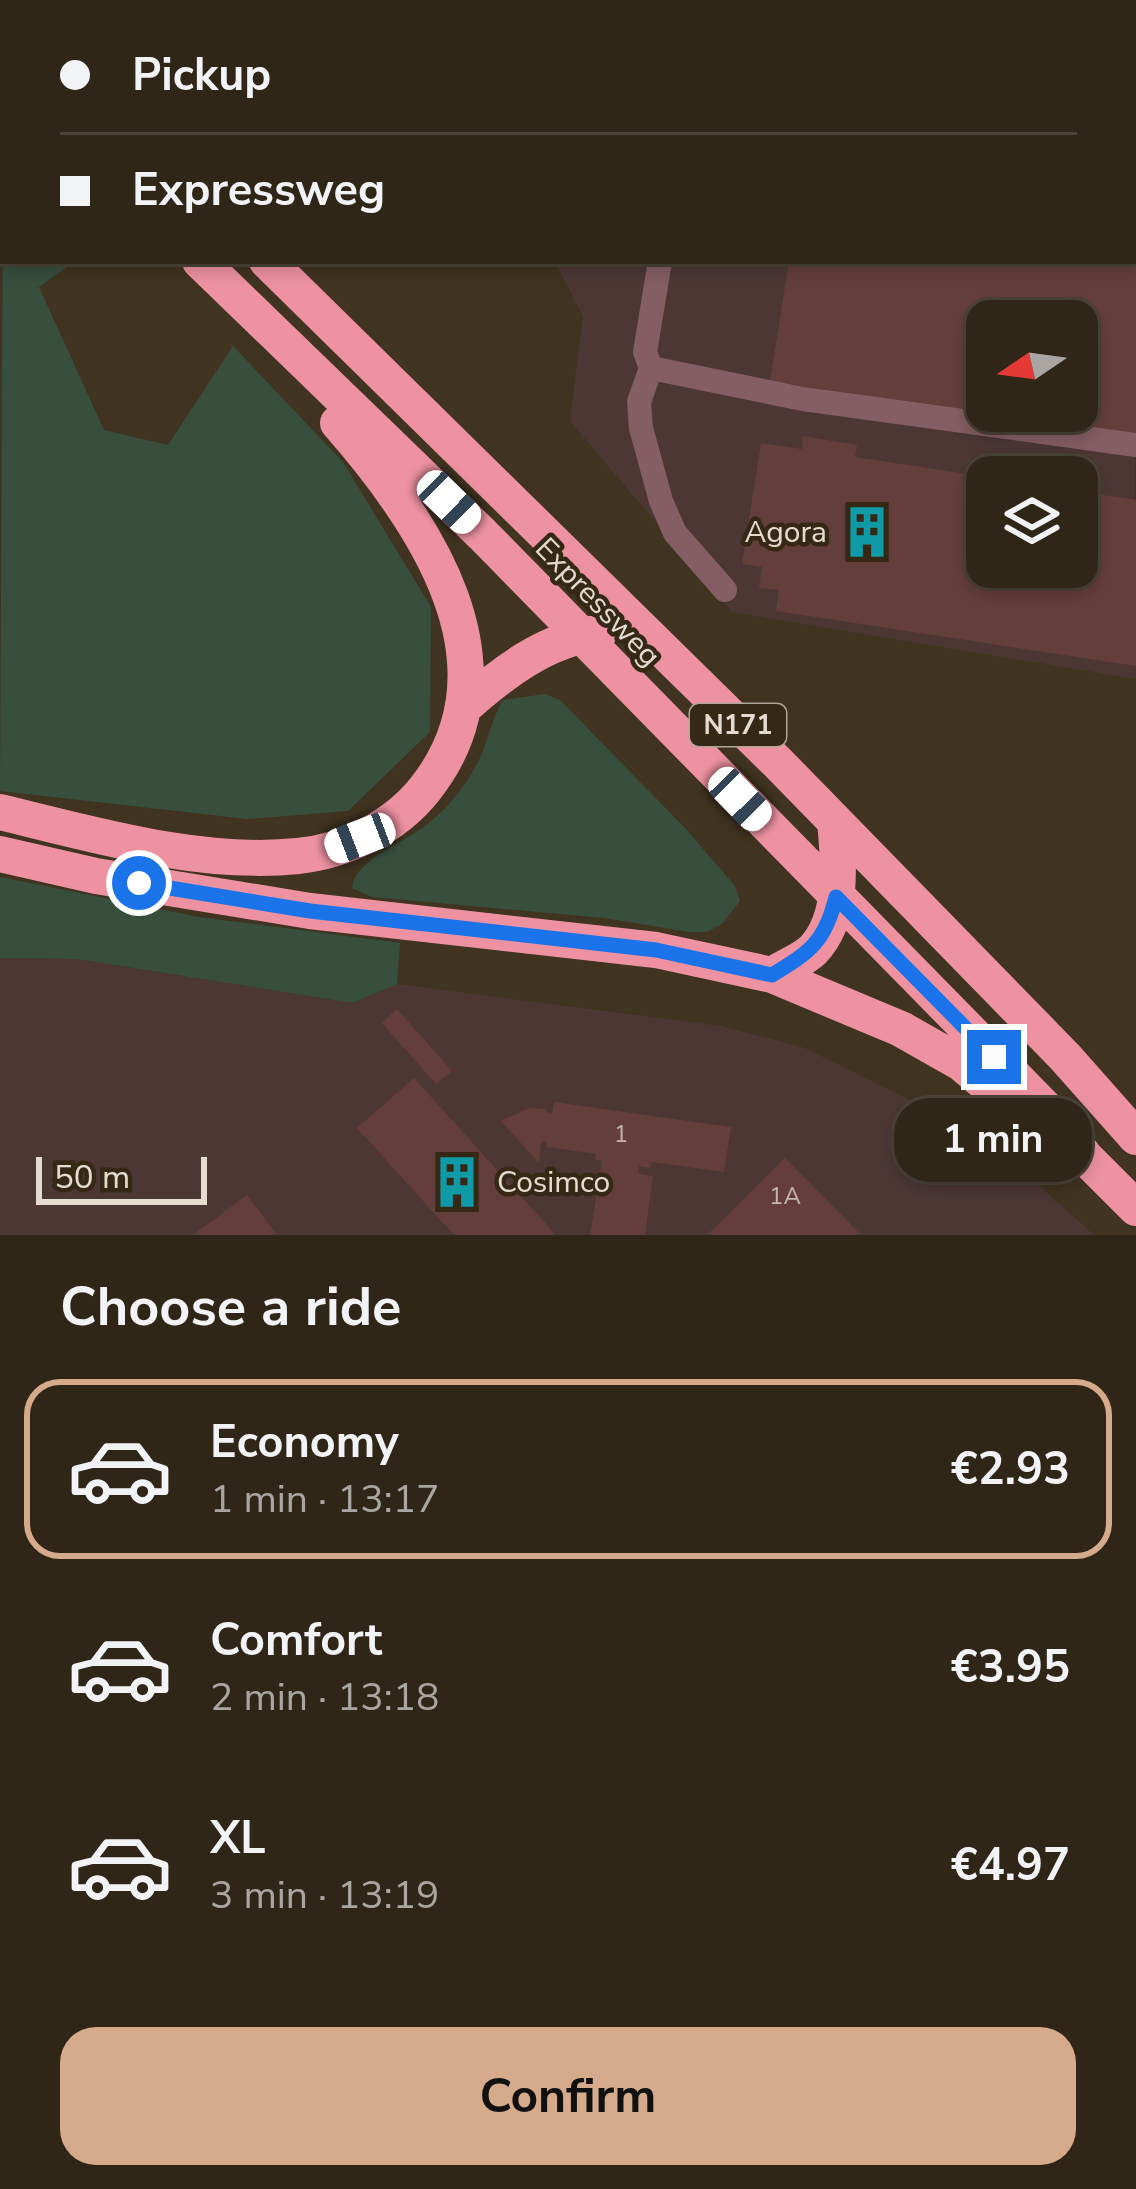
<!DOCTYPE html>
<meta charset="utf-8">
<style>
:root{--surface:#302618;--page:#382e21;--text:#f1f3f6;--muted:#a8a5a2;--line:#4b4337;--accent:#d6ab8b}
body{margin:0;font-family:"Nunito Sans",sans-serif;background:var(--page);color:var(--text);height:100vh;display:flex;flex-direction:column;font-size:45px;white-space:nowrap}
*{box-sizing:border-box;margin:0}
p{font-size:39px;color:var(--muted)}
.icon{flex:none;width:66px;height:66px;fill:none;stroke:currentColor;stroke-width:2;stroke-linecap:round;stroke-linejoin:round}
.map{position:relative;height:1235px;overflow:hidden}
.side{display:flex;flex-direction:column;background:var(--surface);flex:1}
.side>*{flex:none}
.top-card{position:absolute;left:0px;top:0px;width:1137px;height:264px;box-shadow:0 6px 18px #0003,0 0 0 3px var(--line);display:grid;align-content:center;height:264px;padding:0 60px;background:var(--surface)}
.needle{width:78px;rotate:257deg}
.buttons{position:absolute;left:966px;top:300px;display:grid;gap:24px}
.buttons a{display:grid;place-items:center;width:132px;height:132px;border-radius:24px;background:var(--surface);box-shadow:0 6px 18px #0003,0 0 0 3px var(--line);font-size:60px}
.scale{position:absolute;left:36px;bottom:30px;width:171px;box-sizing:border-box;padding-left:12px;border:6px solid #e4dcd0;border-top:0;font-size:33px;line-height:42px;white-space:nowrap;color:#e4dcd0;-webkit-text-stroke:9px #352916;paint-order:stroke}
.end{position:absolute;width:54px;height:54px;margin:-27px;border:15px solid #1a73e8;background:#fff;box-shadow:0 0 0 6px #fff}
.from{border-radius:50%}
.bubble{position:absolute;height:84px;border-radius:36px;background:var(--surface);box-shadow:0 6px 18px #0003,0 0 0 3px var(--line);font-size:39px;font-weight:700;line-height:84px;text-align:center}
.car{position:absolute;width:36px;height:72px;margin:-36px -18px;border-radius:15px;box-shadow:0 0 9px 3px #0007;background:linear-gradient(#fff 24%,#345 0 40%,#fff 0 76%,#345 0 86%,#fff 0)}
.top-card b{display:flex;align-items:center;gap:42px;height:114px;font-size:45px}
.top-card b+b{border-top:3px solid var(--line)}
.top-card i{width:30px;height:30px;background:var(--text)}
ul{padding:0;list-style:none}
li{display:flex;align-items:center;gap:36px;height:180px;margin:0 24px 18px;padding:0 36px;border:6px solid transparent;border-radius:36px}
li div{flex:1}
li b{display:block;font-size:45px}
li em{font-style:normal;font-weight:700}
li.current{border-color:var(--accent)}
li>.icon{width:108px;height:108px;stroke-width:1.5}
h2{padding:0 60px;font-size:54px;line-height:144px}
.cta{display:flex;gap:24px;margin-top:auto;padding:24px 60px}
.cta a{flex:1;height:138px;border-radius:36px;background:var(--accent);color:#111;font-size:48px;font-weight:700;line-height:138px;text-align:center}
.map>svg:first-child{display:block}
.industrial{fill:#4c3735;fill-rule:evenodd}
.green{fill:#384f3e}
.building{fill:#643e3b;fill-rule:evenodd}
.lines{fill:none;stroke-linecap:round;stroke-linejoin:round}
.minor{stroke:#845e64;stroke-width:24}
.highway{stroke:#ee92a2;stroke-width:36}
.route{stroke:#1a73e8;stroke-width:15}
.labels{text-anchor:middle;stroke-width:9;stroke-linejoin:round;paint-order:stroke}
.number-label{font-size:24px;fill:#c4b4ab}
.shield{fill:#352916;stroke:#b0a698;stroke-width:3}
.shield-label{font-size:27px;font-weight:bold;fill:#e4dcd0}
.poi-label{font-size:30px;fill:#e4dcd0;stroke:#352916;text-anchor:end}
.street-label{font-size:30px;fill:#e4dcd0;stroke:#352916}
</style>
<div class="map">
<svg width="1136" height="1235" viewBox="0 0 1136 1235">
<rect width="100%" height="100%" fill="#403320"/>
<path class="industrial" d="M 1134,21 L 1136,679 L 732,612 L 570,421 L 583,317 L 555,261 L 1134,261 ZM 987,321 L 1077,321 L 1077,411 L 987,411 ZM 987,477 L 1077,477 L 1077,567 L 987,567 Z
M 0,958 L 77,959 L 353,1003 L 397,984 L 721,1026 L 805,1048 L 918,1104 L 1037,1184 L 1094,1235 L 0,1235 Z"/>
<path class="green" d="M 3,189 L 3,261 L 75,261 L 39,287 L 104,430 L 168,445 L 233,346 L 343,462 L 431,607 L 430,732 L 348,811 L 247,819 L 0,791 Z
M 545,694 L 560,700 L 685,828 L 735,886 L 740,901 L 722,924 L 707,932 L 689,932 L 604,918 L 372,897 L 352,888 C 356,857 408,842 430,822 C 451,805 472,778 482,753 C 489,735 493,717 503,700 Z
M 0,877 L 199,917 L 400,943 L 397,984 L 353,1003 L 77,959 L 0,958 Z"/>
<path class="building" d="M 789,261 L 1136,261 L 1136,437 L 770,381 ZM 987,321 L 1077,321 L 1077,411 L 987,411 Z
M 803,436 L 857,445 L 855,457 L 987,477 L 987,567 L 1077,567 L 1077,491 L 1136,500 L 1136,666 L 776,611 L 779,590 L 759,588 L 762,567 L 742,564 L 761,443 L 802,449 Z
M 397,1009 L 452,1071 L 436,1084 L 382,1023 Z
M 414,1078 L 556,1235 L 454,1235 L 357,1128 Z
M 554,1102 L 731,1127 L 724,1172 L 651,1162 L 650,1168 L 639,1166 L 638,1174 L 653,1176 L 645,1235 L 590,1235 L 602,1161 L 595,1160 L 596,1154 L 547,1147 L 547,1142 L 541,1141 L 539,1163 L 501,1121 L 529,1108 L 546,1109 L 546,1113 L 552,1114 Z
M 785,1158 L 861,1235 L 707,1235 Z
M 247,1195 L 277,1235 L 193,1235 Z"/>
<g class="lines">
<path class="minor" d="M 660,261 L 645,352 L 651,368 L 803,399 L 1136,445
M 651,368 L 639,402 L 641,428 L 661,501 L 675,533 L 725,590"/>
<path class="highway" d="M 6,0 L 9,3
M 407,3 L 420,0
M 0,66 L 3,69
M 0,99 L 3,98
M 0,138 L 3,137
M 200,261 L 483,535 L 1058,1121 L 1086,1158 L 1136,1208
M 267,261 L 778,763 L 1065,1057 L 1136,1137
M 464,707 C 501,674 547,638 599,633
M 0,812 C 95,835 200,866 298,856 C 346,851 395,827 425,789 C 523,665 424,521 338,423
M 0,854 L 96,876 L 310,911 L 656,950 L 772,975 L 901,1029 L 961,1063 L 1019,1112
M 772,975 C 784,967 803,960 813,950 C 844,918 839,861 835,822"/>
</g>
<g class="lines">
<path class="route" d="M 139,883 L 310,911 L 656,950 L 772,975 C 810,952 825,942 836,897 L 994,1057"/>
</g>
<defs>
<g id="building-bare" transform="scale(4.14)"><path d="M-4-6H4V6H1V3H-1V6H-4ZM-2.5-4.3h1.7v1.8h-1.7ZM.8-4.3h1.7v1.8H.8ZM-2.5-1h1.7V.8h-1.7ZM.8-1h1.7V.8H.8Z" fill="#0f9aa8" stroke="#352916" stroke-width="2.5" paint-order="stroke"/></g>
</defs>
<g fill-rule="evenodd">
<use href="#building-bare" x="867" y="532"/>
<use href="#building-bare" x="457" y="1182"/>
</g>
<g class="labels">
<g class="number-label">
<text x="621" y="1142">1</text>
<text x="785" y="1204">1A</text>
</g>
<rect class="shield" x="690" y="704" width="96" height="42" rx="9"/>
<g class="shield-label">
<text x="738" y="734">N171</text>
</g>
<g class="poi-label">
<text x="827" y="542">Agora</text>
<text x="497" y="1192" text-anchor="start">Cosimco</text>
</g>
<g class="street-label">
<text transform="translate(598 602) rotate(46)" y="10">Expressweg</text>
</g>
</g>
</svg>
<div class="buttons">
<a><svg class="needle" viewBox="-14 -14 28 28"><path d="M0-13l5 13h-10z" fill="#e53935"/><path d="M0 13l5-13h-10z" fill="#a8a5a2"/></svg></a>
<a><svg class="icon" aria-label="layers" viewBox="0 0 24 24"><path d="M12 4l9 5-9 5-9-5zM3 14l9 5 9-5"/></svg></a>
</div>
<div class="scale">50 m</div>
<i class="end from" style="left:139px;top:883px"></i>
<i class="end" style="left:994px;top:1057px"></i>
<div class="bubble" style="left:894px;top:1098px;width:198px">1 min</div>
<i class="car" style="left:449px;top:502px;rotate:134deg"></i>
<i class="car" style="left:740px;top:799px;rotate:136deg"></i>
<i class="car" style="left:360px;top:838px;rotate:249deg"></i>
<div class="top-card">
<b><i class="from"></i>Pickup</b>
<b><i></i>Expressweg</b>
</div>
</div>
<section class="side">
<h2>Choose a ride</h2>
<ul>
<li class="current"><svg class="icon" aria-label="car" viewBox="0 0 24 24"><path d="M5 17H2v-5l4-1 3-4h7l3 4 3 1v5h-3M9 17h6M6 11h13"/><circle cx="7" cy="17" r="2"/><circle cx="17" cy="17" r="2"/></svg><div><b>Economy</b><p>1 min · 13:17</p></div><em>€2.93</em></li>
<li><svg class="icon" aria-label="car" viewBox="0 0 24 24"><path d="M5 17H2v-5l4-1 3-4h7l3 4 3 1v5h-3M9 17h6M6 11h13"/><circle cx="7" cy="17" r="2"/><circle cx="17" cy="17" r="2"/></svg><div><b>Comfort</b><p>2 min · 13:18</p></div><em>€3.95</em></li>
<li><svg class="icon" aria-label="car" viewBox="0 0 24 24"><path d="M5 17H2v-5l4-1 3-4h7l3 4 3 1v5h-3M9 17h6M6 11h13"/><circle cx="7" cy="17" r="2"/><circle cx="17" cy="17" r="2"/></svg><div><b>XL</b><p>3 min · 13:19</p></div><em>€4.97</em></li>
</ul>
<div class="cta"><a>Confirm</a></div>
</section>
